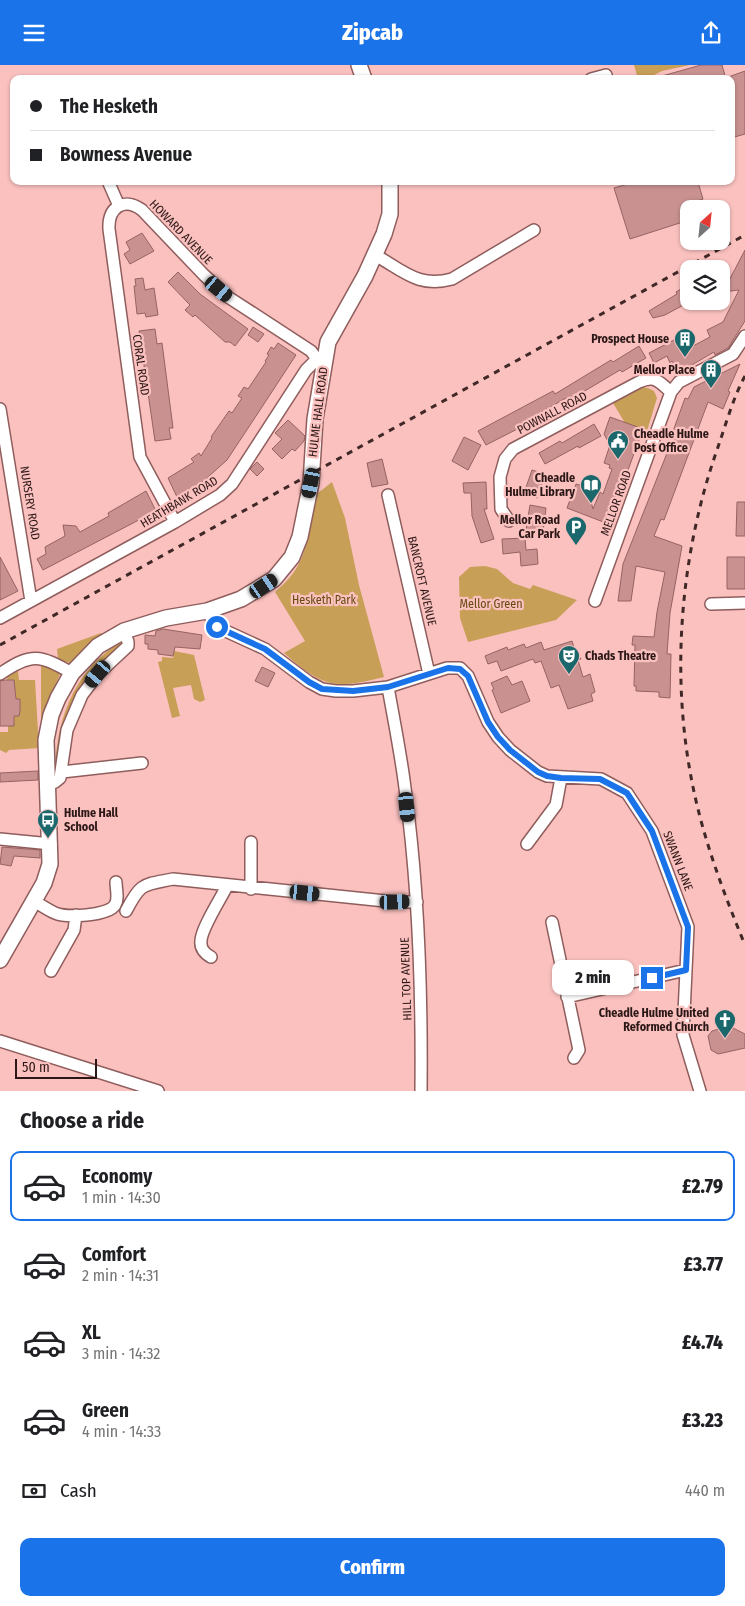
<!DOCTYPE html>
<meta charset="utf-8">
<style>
:root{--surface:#fff;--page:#f2f2f2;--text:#202124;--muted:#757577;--line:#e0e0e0;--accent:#1a73e8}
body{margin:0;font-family:"Fira Sans Condensed",sans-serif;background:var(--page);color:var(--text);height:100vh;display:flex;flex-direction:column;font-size:19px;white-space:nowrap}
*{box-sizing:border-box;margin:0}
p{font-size:16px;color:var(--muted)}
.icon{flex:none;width:28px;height:28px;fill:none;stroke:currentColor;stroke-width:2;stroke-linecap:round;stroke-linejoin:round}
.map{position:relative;height:1026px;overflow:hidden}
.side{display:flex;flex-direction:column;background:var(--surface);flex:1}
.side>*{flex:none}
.hud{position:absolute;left:10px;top:10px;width:725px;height:110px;border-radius:10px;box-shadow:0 1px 4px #0004;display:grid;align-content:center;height:110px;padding:0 20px;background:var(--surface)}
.needle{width:32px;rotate:27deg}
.controls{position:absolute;left:680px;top:135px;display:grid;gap:10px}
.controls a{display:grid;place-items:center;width:50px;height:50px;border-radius:10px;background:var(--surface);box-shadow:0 1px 4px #0004;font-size:25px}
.scale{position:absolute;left:15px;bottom:12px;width:82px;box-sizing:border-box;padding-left:5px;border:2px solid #2b1716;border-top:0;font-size:14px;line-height:18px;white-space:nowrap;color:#2b1716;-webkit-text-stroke:4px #fac1bf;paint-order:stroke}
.end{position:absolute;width:22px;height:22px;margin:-11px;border:6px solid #1a73e8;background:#fff;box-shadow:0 0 0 2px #fff}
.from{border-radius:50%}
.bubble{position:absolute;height:35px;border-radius:10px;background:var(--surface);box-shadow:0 1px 4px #0004;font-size:16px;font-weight:800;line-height:35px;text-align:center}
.car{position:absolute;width:15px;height:30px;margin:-15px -8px;border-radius:6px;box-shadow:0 0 4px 1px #0007;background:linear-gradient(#222 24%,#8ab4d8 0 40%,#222 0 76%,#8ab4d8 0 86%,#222 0)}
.hud b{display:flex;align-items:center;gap:18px;height:48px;font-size:19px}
.hud b+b{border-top:1px solid var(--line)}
.hud i{width:12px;height:12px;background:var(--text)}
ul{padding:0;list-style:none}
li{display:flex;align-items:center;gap:15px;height:70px;margin:0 10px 8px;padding:0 10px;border:2px solid transparent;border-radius:10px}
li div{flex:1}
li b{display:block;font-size:19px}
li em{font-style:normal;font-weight:800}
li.on{border-color:var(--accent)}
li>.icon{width:45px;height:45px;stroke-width:1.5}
h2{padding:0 20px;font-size:22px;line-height:60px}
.pay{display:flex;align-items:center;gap:12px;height:55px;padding:0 20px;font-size:19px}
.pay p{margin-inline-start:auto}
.primary-button{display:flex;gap:10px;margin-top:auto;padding:10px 20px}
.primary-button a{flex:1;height:58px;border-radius:10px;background:var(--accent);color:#fff;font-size:20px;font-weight:800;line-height:58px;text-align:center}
header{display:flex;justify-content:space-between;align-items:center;height:65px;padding:0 20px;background:var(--accent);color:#fff;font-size:22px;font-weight:800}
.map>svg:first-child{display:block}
.green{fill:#c89f56}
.building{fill:#c99291;stroke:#966362}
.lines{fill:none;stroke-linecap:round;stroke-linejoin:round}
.minor-casing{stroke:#8f5d5c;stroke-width:14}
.major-casing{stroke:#8f5d5c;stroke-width:18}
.minor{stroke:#fff;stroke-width:11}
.major{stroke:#fff;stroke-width:15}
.rail{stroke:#402827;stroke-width:3;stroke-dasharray:6 6;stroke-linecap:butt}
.route{stroke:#1a73e8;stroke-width:6}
.labels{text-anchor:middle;stroke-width:4.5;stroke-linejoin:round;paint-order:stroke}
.street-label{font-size:12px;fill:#2b1716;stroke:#fac1bf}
.poi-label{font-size:12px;font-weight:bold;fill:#2b1716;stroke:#fac1bf;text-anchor:end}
.park-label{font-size:12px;fill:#674b12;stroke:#fac1bf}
</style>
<header><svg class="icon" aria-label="menu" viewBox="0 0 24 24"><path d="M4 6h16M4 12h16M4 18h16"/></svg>Zipcab<svg class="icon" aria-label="share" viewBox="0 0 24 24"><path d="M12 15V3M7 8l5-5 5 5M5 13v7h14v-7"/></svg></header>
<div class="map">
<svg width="745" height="1026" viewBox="0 0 745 1026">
<rect width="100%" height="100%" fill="#fac1bf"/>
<path class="green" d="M 634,0 L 690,0 L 662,6 L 646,14 L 638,14 Z
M 641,322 L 648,323 L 654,326 L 657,333 L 647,366 L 625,358 L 613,338 Z
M 332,417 L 345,453 L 359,520 L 384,612 C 333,625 323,622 284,588 L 305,576 L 275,527 C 309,499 307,474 313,432 Z
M 485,501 L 497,504 L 513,518 L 530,524 L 533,520 L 577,535 L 556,555 L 468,577 L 460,553 L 459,512 L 470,502 Z
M 101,568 L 102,570 L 85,582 L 70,598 L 58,594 L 57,584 Z
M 123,576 L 123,578 L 92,609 L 55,707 C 56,654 75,603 123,576 Z
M 174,586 L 194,590 L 205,635 L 200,637 L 194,634 L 191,620 L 173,623 L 180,651 L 172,653 L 158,597 L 162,596 L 162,592 L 173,593 Z
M 41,598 L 59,607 L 60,609 L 47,639 L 43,655 L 41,655 Z
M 18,606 L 19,615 L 35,615 L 39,683 L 9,685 L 6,688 L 0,685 L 0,667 L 8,667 L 8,661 L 14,661 L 14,653 L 8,653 L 8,651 L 19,651 L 20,635 L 16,634 L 16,627 L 12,627 L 14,623 L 13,615 L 7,615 L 7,611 Z"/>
<path class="building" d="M 701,0 L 722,0 L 726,14 L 662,14 L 662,11 Z
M 745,6 L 745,69 L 731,73 L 731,11 Z
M 638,116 L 688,116 L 689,119 L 698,117 L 703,134 L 695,137 L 697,144 L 689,144 L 689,155 L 630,174 L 614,123 Z
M 142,168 L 154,186 L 130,199 L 124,189 L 130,185 L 126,177 Z
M 745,185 L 745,256 L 728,283 L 715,290 L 714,287 L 678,308 L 672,296 L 670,298 L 667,291 L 654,298 L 649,288 L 674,275 L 679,285 L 692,279 L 693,281 L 710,272 L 707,265 L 723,257 L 739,225 L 723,227 Z
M 178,207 L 200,229 L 248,264 L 235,281 L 230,277 L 225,277 L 195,250 L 193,252 L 185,245 L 190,240 L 168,217 Z
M 143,213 L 145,225 L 154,223 L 158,250 L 146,252 L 145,248 L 137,249 L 134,221 L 136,221 L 135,214 Z
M 689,219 L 689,237 L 665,250 L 653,253 L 649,246 L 677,229 L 676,227 Z
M 253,262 L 264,269 L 258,277 L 248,270 Z
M 155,264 L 157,279 L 162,278 L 173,363 L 169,363 L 171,374 L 155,376 L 139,266 Z
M 278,278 L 296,290 L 258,348 L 227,395 L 199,420 L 177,432 L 168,413 L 194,397 L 191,394 L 199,388 L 201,391 L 212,373 L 211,372 L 229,346 L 232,348 L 242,333 L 238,331 L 244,322 L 248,324 L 266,297 L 265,296 L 269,290 L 267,289 L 271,282 L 274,284 Z
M 639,281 L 646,293 L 622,307 L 620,305 L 568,336 L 566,333 L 533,352 L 535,355 L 486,380 L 478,366 L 553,326 L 555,329 L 611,295 L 613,297 Z
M 740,299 L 728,326 L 730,327 L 723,344 L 708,337 L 664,455 L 661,454 L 654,471 L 682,481 L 670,548 L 667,589 L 671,589 L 670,633 L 659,632 L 659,627 L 636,626 L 636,621 L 634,621 L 635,580 L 632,580 L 633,571 L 654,572 L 657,547 L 665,507 L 636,501 L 631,536 L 618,536 L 623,499 L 673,373 L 671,372 L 685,333 L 688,334 L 694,322 Z
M 610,352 L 643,364 L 620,427 L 618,426 L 606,458 L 567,443 L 576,419 L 587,422 L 593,444 L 600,427 L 603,429 L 612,404 L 609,403 L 610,400 L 604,398 L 610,380 L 604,369 Z
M 288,355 L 305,371 L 304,376 L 295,386 L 292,384 L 282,394 L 272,384 L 282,374 L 275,368 Z
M 594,359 L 601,371 L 579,383 L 578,381 L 545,399 L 539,388 L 560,376 L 562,378 Z
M 464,372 L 481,380 L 468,405 L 452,396 Z
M 382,394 L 388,419 L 372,422 L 367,398 Z
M 257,397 L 264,404 L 257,411 L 250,404 Z
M 532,405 L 545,409 L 537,433 L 524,428 Z
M 486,417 L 487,444 L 484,444 L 494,474 L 481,478 L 472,451 L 471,428 L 464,428 L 463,418 Z
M 146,426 L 156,446 L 43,505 L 37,494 L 46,489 L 45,482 L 65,471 L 63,460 L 76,461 L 80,467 L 109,451 L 108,448 Z
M 737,437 L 745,437 L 745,471 L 736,471 Z
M 530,440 L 546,443 L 543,467 L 526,465 Z
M 525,473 L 526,485 L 537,484 L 538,499 L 521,501 L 520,487 L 503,489 L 502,474 Z
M 0,492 L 18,526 L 0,535 Z
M 727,492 L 745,492 L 745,524 L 727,524 Z
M 163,564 L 202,570 L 200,584 L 175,582 L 173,591 L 158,589 L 158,585 L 148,584 L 148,579 L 145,579 L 145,570 L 155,571 L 156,566 Z
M 572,576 L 575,586 L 581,594 L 578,595 L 583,612 L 590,609 L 595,627 L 591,629 L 593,636 L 568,644 L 559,620 L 551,623 L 541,596 L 535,598 L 533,594 L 501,606 L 497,596 L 488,599 L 485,591 L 507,582 L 508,585 L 524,579 L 526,583 L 541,577 L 544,585 Z
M 262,602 L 275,608 L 268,622 L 255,616 Z
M 507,611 L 512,620 L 522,616 L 530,636 L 501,648 L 492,625 L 494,624 L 491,618 Z
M 5,615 L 14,615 L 16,634 L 20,634 L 20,646 L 19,651 L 14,651 L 14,661 L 0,661 L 0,616 Z
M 38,706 L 38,715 L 0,717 L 0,708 Z
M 2,782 L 40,785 L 40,793 L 14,791 L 11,801 L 0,799 Z
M 729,961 L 745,969 L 745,983 L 718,989 L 711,985 L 708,971 L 712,966 Z"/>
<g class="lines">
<g class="minor-casing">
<path id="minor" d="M 591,14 L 606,10
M 108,116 L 119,141
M 375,190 C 404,206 418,223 452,214 L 534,165
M 0,344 L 31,536
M 388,430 L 429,609
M 509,456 L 501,444 L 500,412 L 505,394 L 513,384 L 639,317 C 655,310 658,316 671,327
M 175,457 L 140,392 L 109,164 C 108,142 124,132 142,145 L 204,210 L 228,232 L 311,286 L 317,294
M 595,536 L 671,327 L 679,317 L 733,289 L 745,271
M 711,539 L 745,538
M 207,546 L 217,562 L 265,584 L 309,617 L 322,624 L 336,626 L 353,626 L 388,622 L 447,603 L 460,603 L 468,611 L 488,657 L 498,672 L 510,685 L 538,707 L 547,711 L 601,714 L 627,728 L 652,766 L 688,862 L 683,970 L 700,1026
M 0,553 L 175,457 L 220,430 L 232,419 L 306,305 L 317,294 L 323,295
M 0,609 C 32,587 40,590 72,608
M 388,622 C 394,656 401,690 405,723 C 419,824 422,925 421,1026
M 62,707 L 142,698
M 47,720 L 55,717 L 60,713 L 67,665 L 82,630 L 98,609 L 128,581 L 128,577 L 124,566
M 0,774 L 51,779
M 251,777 L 251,824
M 527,779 L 556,740 L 561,713
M 34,836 C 41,840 48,845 55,848 C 66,853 108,851 115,840 C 119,834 116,824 116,817
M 126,846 C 141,817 143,820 173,814 L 395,837 L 417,837
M 552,857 L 579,985 L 574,993
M 211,892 C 205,889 200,883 201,876 C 201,864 221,833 227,821
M 51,906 L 74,865 L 76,850
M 567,932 L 686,905
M 0,976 L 158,1026"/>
</g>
<g class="major-casing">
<path id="major" d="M 359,0 L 364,14
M 0,895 L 44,818 L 50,799 L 46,675 L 51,650 L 58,633 L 72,608 L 98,581 L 124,566 L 166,553 L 207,546 L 241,534 L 274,514 L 292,492 L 300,472 L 311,418 L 315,354 L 328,277 L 365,211 L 384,169 L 390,149 L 390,116"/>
</g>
<use href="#minor" class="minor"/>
<use href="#major" class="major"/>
<path class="rail" d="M 745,311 C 733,333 726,359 718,382 C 680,489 670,611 693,722 C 704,776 724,829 745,880
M 0,580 L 745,170"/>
</g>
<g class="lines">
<path class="route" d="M 217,562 L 265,584 L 309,617 L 322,624 L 353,626 L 388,622 L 448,603 L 460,604 L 468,611 L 488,657 L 498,672 L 510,685 L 538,707 L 547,711 L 561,713 L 600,714 L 627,728 L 652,766 L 688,862 L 686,905 L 652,913"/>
</g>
<defs>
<g id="building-pin" transform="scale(1.125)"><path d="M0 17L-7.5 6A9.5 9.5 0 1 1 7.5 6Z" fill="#1a676c" stroke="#fac1bf"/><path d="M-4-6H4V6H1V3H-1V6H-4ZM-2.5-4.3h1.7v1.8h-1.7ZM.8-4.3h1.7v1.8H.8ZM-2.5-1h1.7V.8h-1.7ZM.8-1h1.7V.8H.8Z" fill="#fff"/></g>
<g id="civic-pin" transform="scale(1.125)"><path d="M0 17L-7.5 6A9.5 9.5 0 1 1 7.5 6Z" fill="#1a676c" stroke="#fac1bf"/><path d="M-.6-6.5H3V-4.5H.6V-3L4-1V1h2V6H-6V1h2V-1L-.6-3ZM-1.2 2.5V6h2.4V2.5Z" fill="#fff"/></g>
<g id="library-pin" transform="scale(1.125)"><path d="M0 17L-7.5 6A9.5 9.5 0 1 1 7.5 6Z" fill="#1a676c" stroke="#fac1bf"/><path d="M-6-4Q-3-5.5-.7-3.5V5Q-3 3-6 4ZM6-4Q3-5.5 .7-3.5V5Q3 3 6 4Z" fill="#fff"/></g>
<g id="parking-pin" transform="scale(1.125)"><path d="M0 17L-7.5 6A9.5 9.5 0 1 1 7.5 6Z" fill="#1a676c" stroke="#fac1bf"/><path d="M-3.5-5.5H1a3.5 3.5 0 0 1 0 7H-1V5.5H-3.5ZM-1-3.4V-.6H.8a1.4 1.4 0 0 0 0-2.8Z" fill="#fff"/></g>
<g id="theatre-pin" transform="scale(1.125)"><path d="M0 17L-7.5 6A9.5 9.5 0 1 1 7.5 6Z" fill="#1a676c" stroke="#fac1bf"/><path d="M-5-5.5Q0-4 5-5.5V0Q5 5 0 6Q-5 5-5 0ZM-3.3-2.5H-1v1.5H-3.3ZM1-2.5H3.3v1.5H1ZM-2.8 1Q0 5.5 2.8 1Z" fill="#fff"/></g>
<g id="bus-pin" transform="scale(1.125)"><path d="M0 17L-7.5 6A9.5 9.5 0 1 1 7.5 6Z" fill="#1a676c" stroke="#fac1bf"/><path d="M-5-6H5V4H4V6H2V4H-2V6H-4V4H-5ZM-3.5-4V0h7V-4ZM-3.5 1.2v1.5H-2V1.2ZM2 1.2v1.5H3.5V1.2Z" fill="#fff"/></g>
<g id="church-pin" transform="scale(1.125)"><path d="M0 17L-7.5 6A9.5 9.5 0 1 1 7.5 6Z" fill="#1a676c" stroke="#fac1bf"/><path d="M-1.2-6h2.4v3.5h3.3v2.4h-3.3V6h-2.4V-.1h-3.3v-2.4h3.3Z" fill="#fff"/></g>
</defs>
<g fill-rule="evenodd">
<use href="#building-pin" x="685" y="274"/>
<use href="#building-pin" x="711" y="305"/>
<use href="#civic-pin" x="618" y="376"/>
<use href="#library-pin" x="591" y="420"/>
<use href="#parking-pin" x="576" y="462"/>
<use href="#theatre-pin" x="569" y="591"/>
<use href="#bus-pin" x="48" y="755"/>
<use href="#church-pin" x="725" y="955"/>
</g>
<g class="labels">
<g class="street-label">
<text transform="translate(181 167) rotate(46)" y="4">HOWARD AVENUE</text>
<text transform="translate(141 300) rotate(82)" y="4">CORAL ROAD</text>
<text transform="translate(318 347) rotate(-83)" y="4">HULME HALL ROAD</text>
<text transform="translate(552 348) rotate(-28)" y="4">POWNALL ROAD</text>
<text transform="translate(179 437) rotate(-31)" y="4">HEATHBANK ROAD</text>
<text transform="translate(30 438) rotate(81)" y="4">NURSERY ROAD</text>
<text transform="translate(616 438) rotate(-70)" y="4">MELLOR ROAD</text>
<text transform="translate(422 516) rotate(77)" y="4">BANCROFT AVENUE</text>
<text transform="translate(678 796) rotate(69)" y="4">SWANN LANE</text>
<text transform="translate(406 914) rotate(-92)" y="4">HILL TOP AVENUE</text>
</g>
<g class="poi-label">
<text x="669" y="278">Prospect House</text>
<text x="695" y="309">Mellor Place</text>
<text x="634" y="373" text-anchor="start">Cheadle Hulme<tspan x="634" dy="14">Post Office</tspan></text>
<text x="575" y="417">Cheadle<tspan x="575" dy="14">Hulme Library</tspan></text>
<text x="560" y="459">Mellor Road<tspan x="560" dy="14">Car Park</tspan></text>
<text x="585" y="595" text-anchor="start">Chads Theatre</text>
<text x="64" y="752" text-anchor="start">Hulme Hall<tspan x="64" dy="14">School</tspan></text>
<text x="709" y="952">Cheadle Hulme United<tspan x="709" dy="14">Reformed Church</tspan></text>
</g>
<g class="park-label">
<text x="324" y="539">Hesketh Park</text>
<text x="491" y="543">Mellor Green</text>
</g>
</g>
</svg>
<div class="controls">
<a><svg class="needle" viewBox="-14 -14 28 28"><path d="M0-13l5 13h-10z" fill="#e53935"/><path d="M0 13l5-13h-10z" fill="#757577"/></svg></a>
<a><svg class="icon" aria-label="layers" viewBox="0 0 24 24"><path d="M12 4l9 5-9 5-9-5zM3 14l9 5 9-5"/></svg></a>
</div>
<div class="scale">50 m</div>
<i class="end from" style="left:217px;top:562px"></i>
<i class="end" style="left:652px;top:913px"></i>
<div class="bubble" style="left:552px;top:895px;width:82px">2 min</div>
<i class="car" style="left:219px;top:224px;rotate:130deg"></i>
<i class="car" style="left:311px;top:418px;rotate:191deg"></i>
<i class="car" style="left:264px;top:521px;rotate:56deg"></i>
<i class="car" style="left:98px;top:609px;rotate:220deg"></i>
<i class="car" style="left:407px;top:742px;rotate:174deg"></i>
<i class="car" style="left:305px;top:828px;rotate:96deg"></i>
<i class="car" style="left:395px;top:837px;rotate:88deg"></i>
<div class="hud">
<b><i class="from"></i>The Hesketh</b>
<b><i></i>Bowness Avenue</b>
</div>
</div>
<section class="side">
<h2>Choose a ride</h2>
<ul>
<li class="on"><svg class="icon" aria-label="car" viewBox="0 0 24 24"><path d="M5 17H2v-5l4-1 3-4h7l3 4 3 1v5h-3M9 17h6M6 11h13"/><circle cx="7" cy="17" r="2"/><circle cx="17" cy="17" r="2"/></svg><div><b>Economy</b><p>1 min · 14:30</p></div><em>£2.79</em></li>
<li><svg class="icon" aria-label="car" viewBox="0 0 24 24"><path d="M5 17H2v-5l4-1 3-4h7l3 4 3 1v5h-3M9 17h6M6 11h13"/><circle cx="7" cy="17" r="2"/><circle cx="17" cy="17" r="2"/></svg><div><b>Comfort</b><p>2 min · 14:31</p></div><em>£3.77</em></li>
<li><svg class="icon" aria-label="car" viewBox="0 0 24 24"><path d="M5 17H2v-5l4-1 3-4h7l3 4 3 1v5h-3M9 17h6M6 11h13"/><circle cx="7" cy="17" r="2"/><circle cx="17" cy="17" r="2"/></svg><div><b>XL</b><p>3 min · 14:32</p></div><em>£4.74</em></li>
<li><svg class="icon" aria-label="car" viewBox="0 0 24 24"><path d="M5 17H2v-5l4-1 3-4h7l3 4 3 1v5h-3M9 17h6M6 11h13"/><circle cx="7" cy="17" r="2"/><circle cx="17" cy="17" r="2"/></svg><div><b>Green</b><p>4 min · 14:33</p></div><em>£3.23</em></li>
</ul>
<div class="pay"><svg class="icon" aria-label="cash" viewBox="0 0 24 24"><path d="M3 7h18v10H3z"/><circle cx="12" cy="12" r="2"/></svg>Cash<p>440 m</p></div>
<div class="primary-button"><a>Confirm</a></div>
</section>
